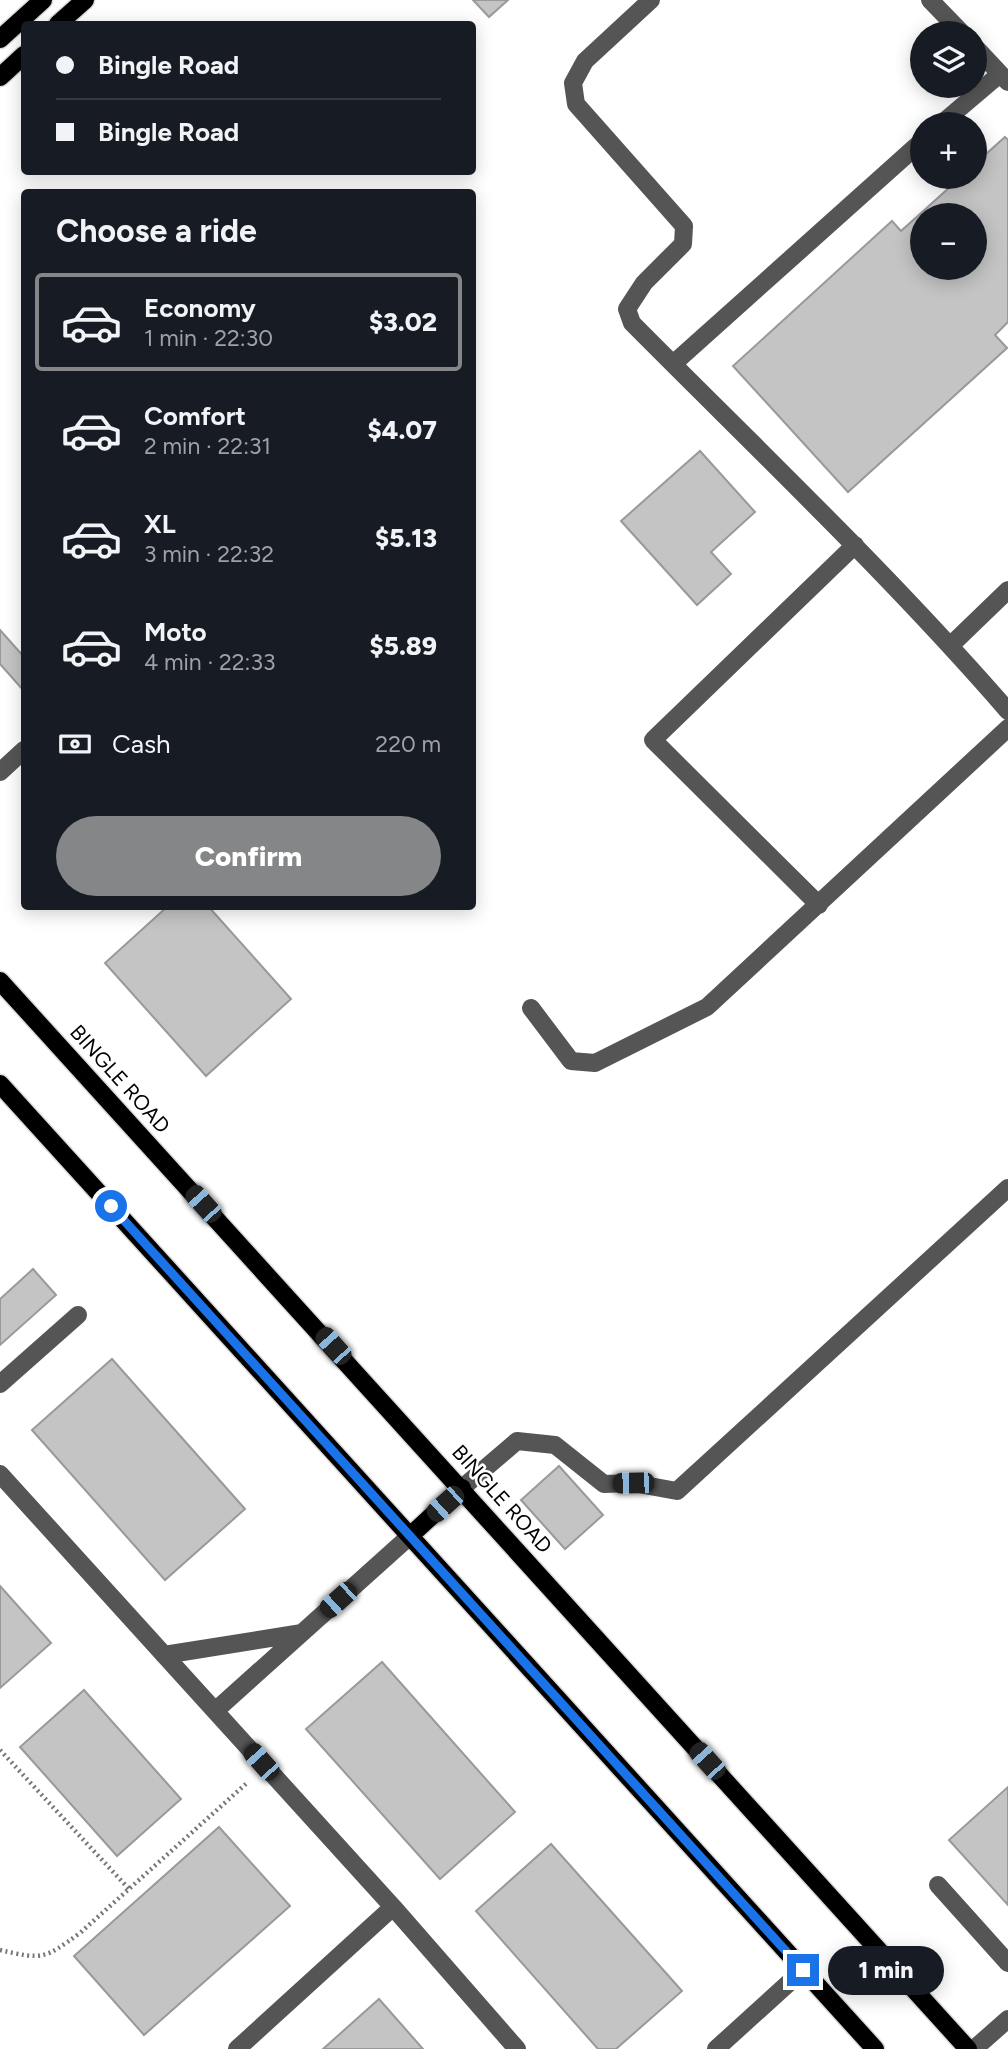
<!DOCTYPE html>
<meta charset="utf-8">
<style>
:root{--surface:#171b24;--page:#242831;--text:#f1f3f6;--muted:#9ea1a6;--line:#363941;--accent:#858687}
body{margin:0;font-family:Figtree,sans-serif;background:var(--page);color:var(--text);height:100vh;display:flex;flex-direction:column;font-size:26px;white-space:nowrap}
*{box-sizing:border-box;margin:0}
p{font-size:23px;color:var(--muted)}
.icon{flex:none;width:38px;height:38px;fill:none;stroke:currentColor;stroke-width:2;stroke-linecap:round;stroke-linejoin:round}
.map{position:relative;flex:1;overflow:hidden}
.sheet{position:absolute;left:21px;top:189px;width:455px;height:721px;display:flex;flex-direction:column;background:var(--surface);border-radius:7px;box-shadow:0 4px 18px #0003}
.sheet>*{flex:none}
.top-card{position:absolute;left:21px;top:21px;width:455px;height:154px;border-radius:7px;box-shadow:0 4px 18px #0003;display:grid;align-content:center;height:154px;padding:0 35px;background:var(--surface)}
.buttons{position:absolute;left:910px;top:21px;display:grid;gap:14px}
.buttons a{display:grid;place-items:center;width:77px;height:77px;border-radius:50%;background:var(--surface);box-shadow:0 4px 18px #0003;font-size:35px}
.end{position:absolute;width:32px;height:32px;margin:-16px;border:9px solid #1a73e8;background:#fff;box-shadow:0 0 0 4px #fff}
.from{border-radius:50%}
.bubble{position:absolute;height:49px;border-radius:24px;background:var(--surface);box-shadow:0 4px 18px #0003;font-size:23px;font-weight:800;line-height:49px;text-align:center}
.car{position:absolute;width:21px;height:42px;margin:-21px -10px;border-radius:9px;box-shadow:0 0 5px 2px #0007;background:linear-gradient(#222 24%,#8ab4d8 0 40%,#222 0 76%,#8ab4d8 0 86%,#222 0)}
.top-card b{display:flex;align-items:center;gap:24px;height:66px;font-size:26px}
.top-card b+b{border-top:2px solid var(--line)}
.top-card i{width:18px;height:18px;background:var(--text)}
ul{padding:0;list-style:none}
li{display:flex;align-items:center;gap:21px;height:98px;margin:0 14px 10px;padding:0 21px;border:4px solid transparent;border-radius:7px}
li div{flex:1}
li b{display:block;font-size:26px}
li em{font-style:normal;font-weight:800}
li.active{border-color:var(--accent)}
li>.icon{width:63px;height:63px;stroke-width:1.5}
h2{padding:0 35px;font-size:32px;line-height:84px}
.pay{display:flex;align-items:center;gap:18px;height:77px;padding:0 35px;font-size:26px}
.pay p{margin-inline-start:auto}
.primary-button{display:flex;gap:14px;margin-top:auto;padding:14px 35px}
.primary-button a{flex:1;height:80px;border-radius:42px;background:var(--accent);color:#fff;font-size:28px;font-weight:800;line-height:80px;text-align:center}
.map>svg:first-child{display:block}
.building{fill:#c4c4c4;stroke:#999;stroke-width:2;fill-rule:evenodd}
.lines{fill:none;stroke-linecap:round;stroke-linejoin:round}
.major-casing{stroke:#dbdbdb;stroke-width:21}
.path{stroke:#777;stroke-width:4.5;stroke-dasharray:2 3.5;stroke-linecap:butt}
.minor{stroke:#555;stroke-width:18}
.major{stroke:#000;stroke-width:18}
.route{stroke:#1a73e8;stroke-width:9}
.labels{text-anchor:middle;stroke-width:5;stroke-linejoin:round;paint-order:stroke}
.street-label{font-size:21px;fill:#000;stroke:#fff}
</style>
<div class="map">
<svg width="1008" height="2049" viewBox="0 0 1008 2049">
<rect width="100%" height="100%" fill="#fff"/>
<path class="building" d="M 473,0 L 508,0 L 489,17 Z
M 1005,137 L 1008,140 L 1008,322 L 995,335 L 1007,348 L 848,492 L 733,366 L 892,221 L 901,231 L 961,177 L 975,177 L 975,164 ZM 922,215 L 975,215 L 975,268 L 922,268 Z
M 700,451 L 755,512 L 711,552 L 731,574 L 697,605 L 621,521 Z
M 0,630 L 24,657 L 24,691 L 0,664 Z
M 168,906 L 208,906 L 291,999 L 206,1076 L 105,963 Z
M 33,1269 L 56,1295 L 0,1345 L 0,1299 Z
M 112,1359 L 245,1509 L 165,1580 L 32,1430 Z
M 559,1466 L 603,1515 L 565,1549 L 521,1500 Z
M 0,1586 L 51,1643 L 0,1688 Z
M 382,1662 L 515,1812 L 440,1879 L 306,1729 Z
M 84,1690 L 181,1799 L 117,1856 L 20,1747 Z
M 1008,1787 L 1008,1905 L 949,1840 Z
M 219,1827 L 290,1906 L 144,2035 L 74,1956 Z
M 551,1844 L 682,1991 L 616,2049 L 598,2049 L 476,1911 Z
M 379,1999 L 423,2049 L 323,2049 Z"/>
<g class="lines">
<g class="major-casing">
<path id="major" d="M 58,24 L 85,0
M 0,39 L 43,0
M 0,77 L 24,55
M 0,981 L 968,2049
M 0,1084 L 875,2049
M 411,1535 L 462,1488"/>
</g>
<path class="path" d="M 0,1750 L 130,1890
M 0,1950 C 43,1960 44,1959 80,1933 L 248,1782"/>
<path class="minor" d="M 651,0 L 585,61 L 573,83 L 576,104 L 684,226 L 683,244 L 644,283 L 627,309 L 632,323 C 759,451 890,575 1008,711
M 930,0 L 962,33
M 975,47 L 1008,82
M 941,124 L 1000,74
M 673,364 L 922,141
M 951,645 L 1008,590
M 0,772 L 24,750
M 819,905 L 653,740 L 855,545
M 531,1008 L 571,1061 L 595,1063 L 707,1007 L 1008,728
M 0,1384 L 78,1315
M 0,1474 L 393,1907
M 462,1488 L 517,1441 L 555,1445 L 604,1484 L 633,1483 L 677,1491 L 1008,1188
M 164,1655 L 302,1633
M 215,1711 L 411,1535
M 938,1885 L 1008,1963
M 237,2049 L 393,1907 L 517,2049
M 716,2049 L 803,1970
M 974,2049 L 1008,2019"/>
<use href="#major" class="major"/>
</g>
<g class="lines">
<path class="route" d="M 111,1206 L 803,1970"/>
</g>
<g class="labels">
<g class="street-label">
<text transform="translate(120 1079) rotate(48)" y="7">BINGLE ROAD</text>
<text transform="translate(502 1499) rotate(48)" y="7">BINGLE ROAD</text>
</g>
</g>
</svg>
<div class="buttons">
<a><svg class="icon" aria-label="layers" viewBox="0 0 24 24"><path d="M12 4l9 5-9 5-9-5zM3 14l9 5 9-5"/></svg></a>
<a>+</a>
<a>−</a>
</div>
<i class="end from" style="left:111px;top:1206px"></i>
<i class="end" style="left:803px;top:1970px"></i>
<div class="bubble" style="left:828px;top:1946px;width:116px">1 min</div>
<i class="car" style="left:203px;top:1204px;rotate:318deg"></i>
<i class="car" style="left:333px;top:1346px;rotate:318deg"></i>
<i class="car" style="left:633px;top:1483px;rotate:269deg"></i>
<i class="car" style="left:445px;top:1504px;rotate:228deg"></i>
<i class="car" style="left:338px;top:1600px;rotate:228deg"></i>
<i class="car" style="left:707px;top:1761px;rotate:318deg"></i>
<i class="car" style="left:261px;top:1762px;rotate:318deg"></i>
<div class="top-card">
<b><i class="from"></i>Bingle Road</b>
<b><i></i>Bingle Road</b>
</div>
<section class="sheet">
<h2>Choose a ride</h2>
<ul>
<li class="active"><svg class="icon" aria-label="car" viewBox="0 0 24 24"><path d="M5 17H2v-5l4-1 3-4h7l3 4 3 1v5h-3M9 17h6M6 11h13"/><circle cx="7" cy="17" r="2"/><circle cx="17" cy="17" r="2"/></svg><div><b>Economy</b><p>1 min · 22:30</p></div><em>$3.02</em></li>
<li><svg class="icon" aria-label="car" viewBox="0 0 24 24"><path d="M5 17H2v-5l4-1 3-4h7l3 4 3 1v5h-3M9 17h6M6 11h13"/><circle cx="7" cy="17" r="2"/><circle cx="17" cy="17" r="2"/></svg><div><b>Comfort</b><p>2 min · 22:31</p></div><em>$4.07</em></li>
<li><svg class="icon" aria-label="car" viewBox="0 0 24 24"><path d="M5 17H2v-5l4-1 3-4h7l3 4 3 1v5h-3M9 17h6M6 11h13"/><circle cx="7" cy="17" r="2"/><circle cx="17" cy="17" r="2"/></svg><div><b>XL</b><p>3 min · 22:32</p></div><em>$5.13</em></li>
<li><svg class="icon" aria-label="car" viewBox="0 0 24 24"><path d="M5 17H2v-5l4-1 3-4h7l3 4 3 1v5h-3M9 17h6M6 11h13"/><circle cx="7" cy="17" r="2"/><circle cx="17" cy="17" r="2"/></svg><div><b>Moto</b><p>4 min · 22:33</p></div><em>$5.89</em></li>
</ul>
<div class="pay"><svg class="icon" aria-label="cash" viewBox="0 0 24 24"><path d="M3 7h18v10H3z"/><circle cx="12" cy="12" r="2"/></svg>Cash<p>220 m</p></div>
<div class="primary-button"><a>Confirm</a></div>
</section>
</div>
